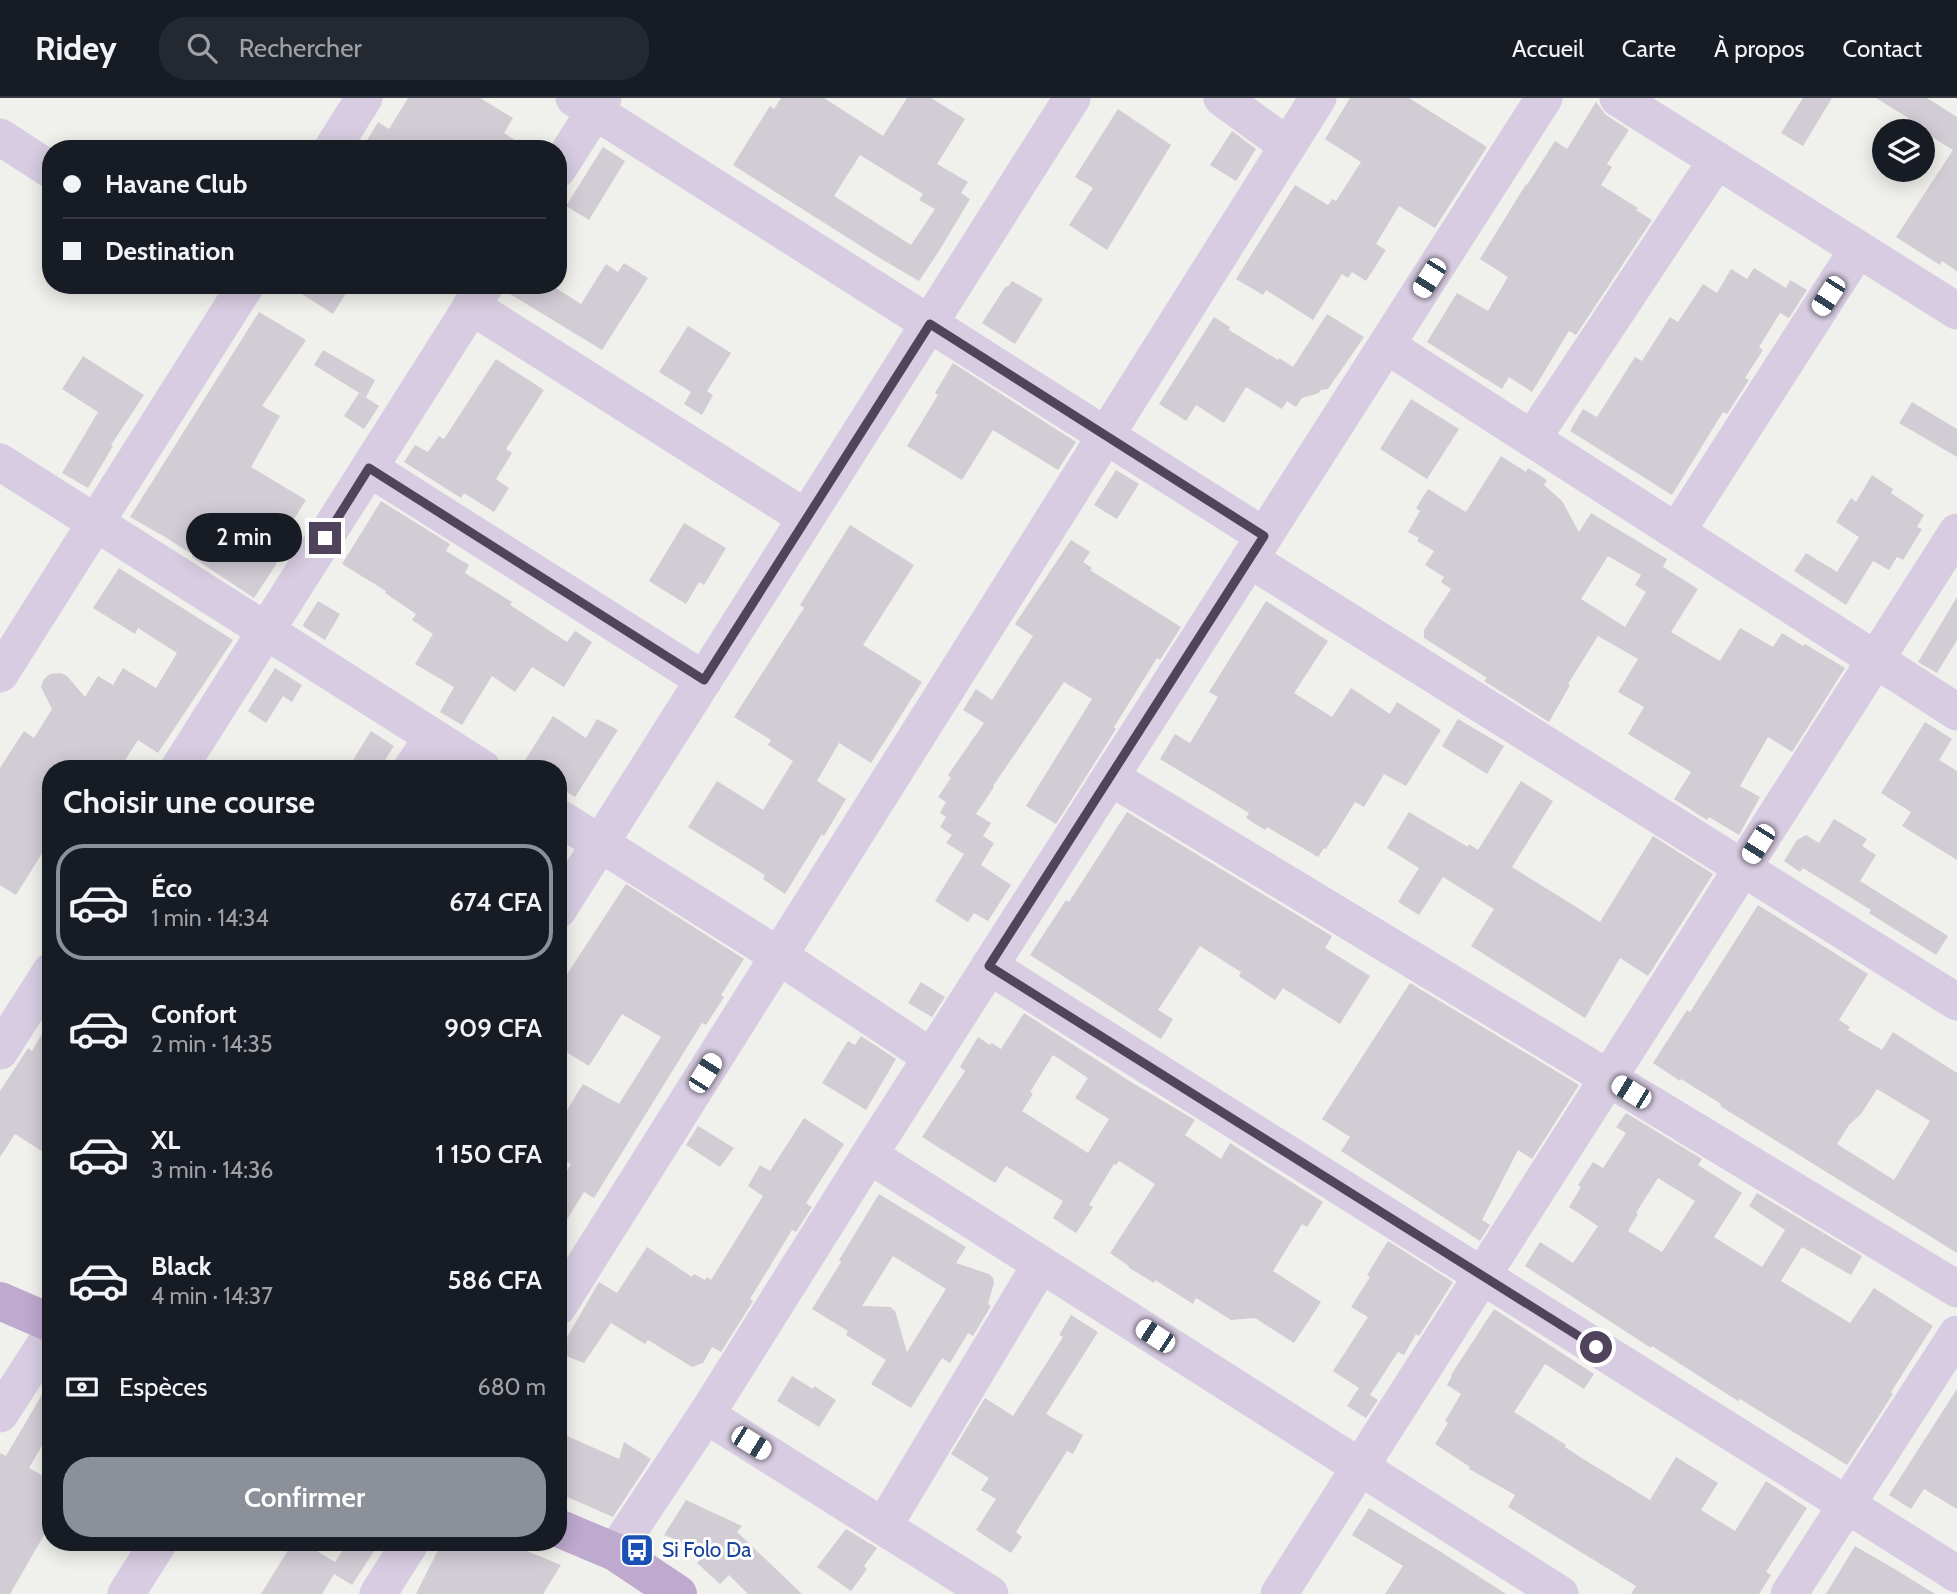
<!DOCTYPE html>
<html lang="fr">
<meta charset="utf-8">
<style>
:root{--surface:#171b24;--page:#242831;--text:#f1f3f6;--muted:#9ea1a6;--line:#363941;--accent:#8c9099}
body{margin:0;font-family:Cabin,sans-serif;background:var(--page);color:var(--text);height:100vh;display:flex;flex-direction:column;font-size:26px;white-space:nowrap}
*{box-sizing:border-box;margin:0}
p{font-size:23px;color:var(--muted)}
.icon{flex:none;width:38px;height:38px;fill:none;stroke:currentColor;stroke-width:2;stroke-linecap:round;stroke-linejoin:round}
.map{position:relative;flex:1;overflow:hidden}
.sheet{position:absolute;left:42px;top:662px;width:525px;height:791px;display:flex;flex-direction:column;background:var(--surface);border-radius:28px;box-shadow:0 4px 18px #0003}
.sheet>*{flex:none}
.guide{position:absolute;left:42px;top:42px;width:525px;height:154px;border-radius:28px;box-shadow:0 4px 18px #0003;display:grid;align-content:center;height:154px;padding:0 21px;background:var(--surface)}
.controls{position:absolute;left:1872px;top:21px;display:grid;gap:14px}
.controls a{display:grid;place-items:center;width:63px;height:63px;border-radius:50%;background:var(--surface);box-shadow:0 4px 18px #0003;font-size:35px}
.end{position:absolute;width:32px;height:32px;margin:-16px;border:9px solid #50435c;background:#fff;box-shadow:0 0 0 4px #fff}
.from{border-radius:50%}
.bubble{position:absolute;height:49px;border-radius:24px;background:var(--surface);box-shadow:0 4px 18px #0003;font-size:23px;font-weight:600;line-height:49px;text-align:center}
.car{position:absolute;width:21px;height:42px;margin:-21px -10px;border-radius:9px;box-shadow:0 0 5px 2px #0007;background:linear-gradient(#fff 24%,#345 0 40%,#fff 0 76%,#345 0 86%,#fff 0)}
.guide b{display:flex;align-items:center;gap:24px;height:66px;font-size:26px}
.guide b+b{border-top:2px solid var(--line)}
.guide i{width:18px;height:18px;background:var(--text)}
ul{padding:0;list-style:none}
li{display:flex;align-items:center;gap:21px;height:116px;margin:0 14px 10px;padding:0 7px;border:4px solid transparent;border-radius:28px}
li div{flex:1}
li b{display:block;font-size:26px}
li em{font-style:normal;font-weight:600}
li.selected{border-color:var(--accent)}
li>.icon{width:63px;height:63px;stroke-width:1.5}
h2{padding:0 21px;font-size:32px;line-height:84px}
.pay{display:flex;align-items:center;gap:18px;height:77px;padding:0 21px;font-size:26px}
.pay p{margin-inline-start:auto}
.action{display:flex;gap:14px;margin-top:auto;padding:14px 21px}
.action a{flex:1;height:80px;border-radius:28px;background:var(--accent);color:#fff;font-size:28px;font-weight:600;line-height:80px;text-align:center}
header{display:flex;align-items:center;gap:42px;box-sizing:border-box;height:98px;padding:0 35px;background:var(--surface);border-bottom:2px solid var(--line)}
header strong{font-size:33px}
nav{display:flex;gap:38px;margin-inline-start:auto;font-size:24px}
.search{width:490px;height:63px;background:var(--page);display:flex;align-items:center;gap:18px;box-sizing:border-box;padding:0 24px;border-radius:28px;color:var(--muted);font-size:26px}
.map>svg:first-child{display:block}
.building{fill:#d2ccd5;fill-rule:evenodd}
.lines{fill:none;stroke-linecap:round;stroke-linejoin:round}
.minor{stroke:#d7cce1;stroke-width:37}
.major{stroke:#bea9cf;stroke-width:38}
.route{stroke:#50435c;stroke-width:9}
.labels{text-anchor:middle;stroke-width:6;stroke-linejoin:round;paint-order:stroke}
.transit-label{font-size:21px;fill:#164399;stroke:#fff;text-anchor:start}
</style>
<header>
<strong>Ridey</strong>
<div class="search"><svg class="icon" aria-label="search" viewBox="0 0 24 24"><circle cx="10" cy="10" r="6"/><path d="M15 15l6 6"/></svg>Rechercher</div>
<nav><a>Accueil</a><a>Carte</a><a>À propos</a><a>Contact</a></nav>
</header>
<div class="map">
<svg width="1957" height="1496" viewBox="0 0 1957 1496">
<rect width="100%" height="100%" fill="#f0f0ec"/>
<path class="building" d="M 408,0 L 480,0 L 513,20 L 504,35 L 529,51 L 362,51 L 378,24 L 389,31 Z
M 781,0 L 824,0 L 883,38 L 907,0 L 931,0 L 965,21 L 937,66 L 968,84 L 961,95 L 970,101 L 939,153 L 919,183 L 878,159 L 733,67 L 770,8 L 774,11 ZM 860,57 L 923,96 L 919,102 L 935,111 L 911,147 L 834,98 Z
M 1350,0 L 1409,0 L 1487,49 L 1435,130 L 1399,108 L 1376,146 L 1386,152 L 1366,183 L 1352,174 L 1348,180 L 1342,176 L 1313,222 L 1266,192 L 1263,197 L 1236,181 L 1295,87 L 1328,107 L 1332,101 L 1336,103 L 1361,64 L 1325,41 Z
M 1803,0 L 1832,0 L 1803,48 L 1781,35 Z
M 1876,0 L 1927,0 L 1957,19 L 1957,173 L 1942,163 L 1940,167 L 1896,139 L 1953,52 L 1916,29 L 1918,26 Z
M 1596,4 L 1606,17 L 1629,32 L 1607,66 L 1612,69 L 1601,87 L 1638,110 L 1636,112 L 1652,122 L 1576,237 L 1569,233 L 1532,294 L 1509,279 L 1502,291 L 1427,244 L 1457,195 L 1488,213 L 1508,179 L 1480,161 L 1526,86 L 1527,87 L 1555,43 L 1567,51 Z
M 1118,11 L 1171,47 L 1107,152 L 1069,127 L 1093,90 L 1075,79 Z
M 1232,33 L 1256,51 L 1236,83 L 1210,67 Z
M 603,49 L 625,63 L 589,122 L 566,108 Z
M 624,165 L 648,180 L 602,252 L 505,193 L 506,187 L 551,187 L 581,206 L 606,166 L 618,174 Z
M 1754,170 L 1786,190 L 1790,182 L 1807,192 L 1789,220 L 1780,215 L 1759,249 L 1763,252 L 1745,280 L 1749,282 L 1727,316 L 1723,314 L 1672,397 L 1570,333 L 1583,311 L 1597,319 L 1635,259 L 1642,263 L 1670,219 L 1678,224 L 1703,186 L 1717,195 L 1731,171 L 1747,181 Z
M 1012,183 L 1043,201 L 1015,246 L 982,225 L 1006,188 L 1008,189 Z
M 288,187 L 351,187 L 333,216 Z
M 259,214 L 306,242 L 262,308 L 280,318 L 251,369 L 306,402 L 270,460 L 277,465 L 254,500 L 192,459 L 193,457 L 165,439 L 130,419 Z
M 1327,216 L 1364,239 L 1328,291 L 1320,292 L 1319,295 L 1302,300 L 1296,309 L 1287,303 L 1282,311 L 1246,289 L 1224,325 L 1196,307 L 1186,323 L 1159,306 L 1214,219 L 1230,229 L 1229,232 L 1278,262 L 1279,260 L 1293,269 Z
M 688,228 L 731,255 L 707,293 L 713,297 L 702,317 L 684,306 L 691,294 L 659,274 Z
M 323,252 L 375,282 L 366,299 L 314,267 Z
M 83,258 L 144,297 L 111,347 L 113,348 L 88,390 L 62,375 L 98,314 L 62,291 Z
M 496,261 L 544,292 L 506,351 L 512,355 L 496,381 L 509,390 L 494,414 L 464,395 L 461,400 L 404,364 L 415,347 L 428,354 L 439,338 L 444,341 Z
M 953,265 L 1076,344 L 1058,372 L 993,332 L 962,382 L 907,348 L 938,297 L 935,295 Z
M 359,295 L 379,308 L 364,331 L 344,318 Z
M 1411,301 L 1459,331 L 1427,381 L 1380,351 Z
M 1912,304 L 1957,331 L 1957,359 L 1899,325 Z
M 1501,358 L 1526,374 L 1528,370 L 1547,382 L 1544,387 L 1562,403 L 1579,434 L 1591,415 L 1667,461 L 1663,469 L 1698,491 L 1671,534 L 1720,563 L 1740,530 L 1773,549 L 1782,535 L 1803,548 L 1805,546 L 1845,570 L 1792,654 L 1768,639 L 1740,688 L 1760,699 L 1739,737 L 1709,719 L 1707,722 L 1674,701 L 1691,674 L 1628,636 L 1644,609 L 1618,594 L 1638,561 L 1598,538 L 1568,586 L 1570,587 L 1549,624 L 1484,583 L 1487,580 L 1424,540 L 1424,532 L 1451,491 L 1441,484 L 1444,479 L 1425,467 L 1434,453 L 1417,443 L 1419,440 L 1408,434 L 1420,413 L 1416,410 L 1428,391 L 1466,414 ZM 1608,458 L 1641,477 L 1635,487 L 1646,494 L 1625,529 L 1581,501 Z
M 1116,372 L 1139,386 L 1117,421 L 1094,407 Z
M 1872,377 L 1893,391 L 1891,395 L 1924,417 L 1917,429 L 1922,431 L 1903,462 L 1897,459 L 1889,472 L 1873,463 L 1846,507 L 1794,473 L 1806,455 L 1837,474 L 1859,439 L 1836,424 L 1851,400 L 1856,404 Z
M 381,403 L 450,446 L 446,453 L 469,467 L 465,475 L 512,504 L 510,507 L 567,544 L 575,533 L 592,544 L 564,589 L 532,569 L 515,594 L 492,578 L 462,627 L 440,614 L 454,589 L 415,566 L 433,536 L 412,522 L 416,516 L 385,495 L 386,493 L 342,466 Z
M 684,425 L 726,450 L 704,487 L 699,484 L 686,506 L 649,483 Z
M 850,427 L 914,467 L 863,547 L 922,584 L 871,665 L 839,645 L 817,683 L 846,701 L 824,738 L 822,736 L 785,796 L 763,781 L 765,777 L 688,729 L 717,683 L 763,712 L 793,663 L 768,647 L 771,642 L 734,619 L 804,510 L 800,507 Z
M 1071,442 L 1090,454 L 1083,464 L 1092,470 L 1090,472 L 1181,529 L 1160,562 L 1157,560 L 1114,629 L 1116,631 L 1056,726 L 1026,708 L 1092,601 L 1064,584 L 993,688 L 994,689 L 976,716 L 991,725 L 983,738 L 994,745 L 981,767 L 1011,787 L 988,823 L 974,815 L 968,824 L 935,803 L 964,756 L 946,745 L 952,737 L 940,729 L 946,719 L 940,715 L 946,704 L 938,699 L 951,680 L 948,677 L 984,625 L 963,612 L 976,591 L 992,602 L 1033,538 L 1015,526 Z
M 119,470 L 233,542 L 158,655 L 138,642 L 120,670 L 51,670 L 51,741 L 16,797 L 0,787 L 0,670 L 24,633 L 34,640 L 52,611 L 41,589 L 44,581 L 50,576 L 61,575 L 67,578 L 85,599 L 98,578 L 113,587 L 123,570 L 156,590 L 177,555 L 138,530 L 135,536 L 93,510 Z
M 1957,499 L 1957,542 L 1937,575 L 1918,564 Z
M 318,503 L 340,516 L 325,542 L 304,529 L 303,527 Z
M 1266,503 L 1328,543 L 1294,595 L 1332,619 L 1351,590 L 1390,616 L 1397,604 L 1441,632 L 1406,688 L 1384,676 L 1364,709 L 1355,704 L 1326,751 L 1324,750 L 1318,759 L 1267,729 L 1265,732 L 1246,720 L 1249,715 L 1160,661 L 1175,636 L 1190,645 L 1218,599 L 1209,594 Z
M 275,570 L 302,587 L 292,604 L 283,598 L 266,625 L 248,613 Z
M 553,618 L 586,640 L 597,621 L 618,632 L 575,699 L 558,689 L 558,670 L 520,670 Z
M 1458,621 L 1504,648 L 1487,676 L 1442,648 Z
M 1925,624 L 1952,641 L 1939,662 L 1957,673 L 1957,762 L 1902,728 L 1911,714 L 1881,695 Z
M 371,633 L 394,648 L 380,670 L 348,670 Z
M 1521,683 L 1553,703 L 1512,769 L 1600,824 L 1653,738 L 1713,776 L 1648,878 L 1620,860 L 1585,920 L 1471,848 L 1494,811 L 1443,779 L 1419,817 L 1398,804 L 1419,770 L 1387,750 L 1409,714 L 1468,749 L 1469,746 L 1478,752 Z
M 1127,714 L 1332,838 L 1325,850 L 1370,878 L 1340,926 L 1283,890 L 1275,902 L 1239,878 L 1241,874 L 1200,848 L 1158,912 L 1173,921 L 1161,941 L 1030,857 L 1066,802 L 1069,804 Z
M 1834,721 L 1867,741 L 1862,748 L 1876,757 L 1860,783 L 1948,838 L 1936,857 L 1869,815 L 1871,812 L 1803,770 L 1800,774 L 1784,763 L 1797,742 L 1806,737 L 1819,745 Z
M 626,786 L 744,861 L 721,897 L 724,899 L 706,927 L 702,925 L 594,1100 L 584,1094 L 558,1136 L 558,1086 L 571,1066 L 558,1058 L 558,1027 L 583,986 L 619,1006 L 661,939 L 622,916 L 589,968 L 558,949 L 558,890 Z
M 1758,807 L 1868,876 L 1839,922 L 1850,929 L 1848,932 L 1882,952 L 1893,934 L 1957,975 L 1957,1155 L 1720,1008 L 1721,1006 L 1681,981 L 1680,983 L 1653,965 L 1687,912 L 1690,914 ZM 1877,991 L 1930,1023 L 1894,1082 L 1837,1046 L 1849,1027 L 1861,1016 Z
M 921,884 L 945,899 L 932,919 L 908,905 Z
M 1410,885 L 1579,987 L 1532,1061 L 1518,1052 L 1482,1122 L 1490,1127 L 1480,1143 L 1341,1053 L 1350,1039 L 1322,1021 Z
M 1024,915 L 1131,984 L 1195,1022 L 1185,1037 L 1221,1061 L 1230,1045 L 1323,1104 L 1307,1129 L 1302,1126 L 1273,1173 L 1321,1204 L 1294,1245 L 1255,1220 L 1231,1222 L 1196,1200 L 1193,1206 L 1155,1182 L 1154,1185 L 1128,1169 L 1129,1168 L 1110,1155 L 1155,1086 L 1119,1063 L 1116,1067 L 1114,1066 L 1089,1107 L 1093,1109 L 1076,1135 L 1053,1120 L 1063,1103 L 1006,1068 L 995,1085 L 922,1039 L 965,973 L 960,969 L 978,939 L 990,947 L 992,945 L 1001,951 ZM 1053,957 L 1088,980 L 1075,1000 L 1109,1021 L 1088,1055 L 1022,1013 L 1033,996 L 1030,994 Z
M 51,920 L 51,1059 L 15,1036 L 0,1059 L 0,993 L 28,950 L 32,953 Z
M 861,938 L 896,961 L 866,1012 L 822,985 L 848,943 L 855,947 Z
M 1626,1015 L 1702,1061 L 1698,1067 L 1742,1095 L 1714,1139 L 1762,1169 L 1785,1132 L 1749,1108 L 1757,1095 L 1862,1158 L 1851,1177 L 1802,1149 L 1781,1183 L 1850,1225 L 1874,1190 L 1933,1228 L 1891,1294 L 1893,1296 L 1847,1367 L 1740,1301 L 1738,1303 L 1652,1248 L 1651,1250 L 1525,1168 L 1540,1144 L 1573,1165 L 1598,1128 L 1569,1109 L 1581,1089 L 1578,1087 L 1593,1064 L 1603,1070 L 1626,1035 L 1616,1029 ZM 1658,1080 L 1695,1103 L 1662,1154 L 1628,1133 L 1638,1116 L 1636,1115 Z
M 804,1020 L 844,1046 L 806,1105 L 812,1109 L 796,1134 L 792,1132 L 750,1201 L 753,1203 L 721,1254 L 712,1249 L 703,1265 L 692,1269 L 648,1242 L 645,1246 L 611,1225 L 584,1265 L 558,1255 L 599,1184 L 617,1195 L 647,1149 L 692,1179 L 694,1176 L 705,1182 L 707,1179 L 711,1182 L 763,1098 L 748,1088 L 760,1067 L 770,1073 Z
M 698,1028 L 734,1050 L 720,1069 L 686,1047 Z
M 879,1096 L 966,1149 L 956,1165 L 989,1176 L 993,1180 L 994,1185 L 988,1206 L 991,1208 L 973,1238 L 968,1235 L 950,1265 L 942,1260 L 911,1310 L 871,1286 L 886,1262 L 846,1237 L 848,1233 L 812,1211 L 841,1164 L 839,1162 ZM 893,1158 L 946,1191 L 907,1254 L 895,1213 L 890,1209 L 862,1208 Z
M 1388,1143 L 1453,1184 L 1419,1238 L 1416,1236 L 1404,1257 L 1398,1254 L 1370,1297 L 1333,1273 L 1368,1219 L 1351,1209 L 1370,1179 L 1367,1177 Z
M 1494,1211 L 1594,1276 L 1584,1291 L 1545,1266 L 1514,1314 L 1566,1347 L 1565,1349 L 1580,1359 L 1650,1402 L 1676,1359 L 1718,1385 L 1701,1412 L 1735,1433 L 1766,1383 L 1807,1410 L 1766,1474 L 1771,1477 L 1759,1496 L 1631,1496 L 1636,1488 L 1508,1409 L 1515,1397 L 1469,1371 L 1470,1369 L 1435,1346 L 1448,1325 L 1445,1323 L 1461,1296 L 1447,1287 L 1452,1278 L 1451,1277 Z
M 1071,1217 L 1098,1234 L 1046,1316 L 1083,1337 L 1073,1356 L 1067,1353 L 1016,1434 L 1022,1439 L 1011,1455 L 976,1432 L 996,1401 L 981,1392 L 989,1380 L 951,1356 L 985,1300 L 1013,1318 L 1063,1239 L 1059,1237 Z
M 792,1278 L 813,1291 L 814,1288 L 836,1302 L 819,1329 L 777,1303 Z
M 51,1281 L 51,1332 L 29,1370 L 51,1382 L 51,1425 L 10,1496 L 0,1496 L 0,1355 L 6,1358 Z
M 1359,1290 L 1378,1302 L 1366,1320 L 1347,1308 Z
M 1957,1291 L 1957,1411 L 1924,1391 L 1911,1411 L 1889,1397 Z
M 558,1334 L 619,1361 L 624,1344 L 651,1361 L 613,1419 L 558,1395 Z
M 686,1402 L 742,1428 L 737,1434 L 802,1496 L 748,1496 L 729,1477 L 720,1486 L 697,1465 L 707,1454 L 664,1437 Z
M 1369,1410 L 1441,1454 L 1506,1496 L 1385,1496 L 1403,1468 L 1352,1437 Z
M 846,1431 L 877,1450 L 864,1468 L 867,1471 L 851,1493 L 817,1469 Z
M 293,1444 L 302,1444 L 335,1464 L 348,1444 L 380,1444 L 352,1487 L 334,1476 L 322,1496 L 261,1496 Z
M 442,1444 L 505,1444 L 561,1467 L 543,1496 L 416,1496 Z
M 1855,1448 L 1893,1470 L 1935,1496 L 1826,1496 Z"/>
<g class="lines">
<path class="minor" d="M 574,0 L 1264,438
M 1222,0 L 1288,48
M 1618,0 L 1957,213
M 0,39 L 51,72
M 332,51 L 364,0
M 558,71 L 603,0
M 471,208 L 806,420
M 1386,247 L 1957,614
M 1532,341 L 1717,62
M 0,364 L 482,670
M 369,370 L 704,582
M 1677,433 L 1858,151
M 1249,461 L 1957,904
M 0,576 L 246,187
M 179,670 L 485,187
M 412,670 L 433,639
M 1110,679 L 1957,1191
M 558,719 L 779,858 L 931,959
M 558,812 L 1072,0
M 989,868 L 1957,1476
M 0,953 L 51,873
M 869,1057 L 1560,1496
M 558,1209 L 1318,0
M 0,1316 L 51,1237
M 706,1317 L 990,1496
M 883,1429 L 1041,1166
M 615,1454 L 706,1317 L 869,1057 L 1544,0
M 126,1496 L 159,1444
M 378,1496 L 411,1444
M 1279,1496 L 1957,434
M 1789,1496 L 1957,1236"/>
<path class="major" d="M 0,1203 L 51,1225
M 558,1430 L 615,1454 L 678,1496"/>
</g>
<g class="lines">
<path class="route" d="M 325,440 L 369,370 L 704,582 L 930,226 L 1264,438 L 989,868 L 1596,1249"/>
</g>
<defs>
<g id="bus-square" transform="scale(1.75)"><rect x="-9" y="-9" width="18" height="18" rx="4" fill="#1a4fb4" stroke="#fff"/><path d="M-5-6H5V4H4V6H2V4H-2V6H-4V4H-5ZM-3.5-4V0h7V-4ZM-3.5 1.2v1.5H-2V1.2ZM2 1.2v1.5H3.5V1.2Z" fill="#fff"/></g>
</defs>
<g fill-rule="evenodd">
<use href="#bus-square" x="637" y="1452"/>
</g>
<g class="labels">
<g class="transit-label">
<text x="662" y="1459">Si Folo Da</text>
</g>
</g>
</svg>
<div class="controls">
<a><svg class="icon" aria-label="layers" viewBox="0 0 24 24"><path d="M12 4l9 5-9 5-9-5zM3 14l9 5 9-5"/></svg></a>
</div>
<i class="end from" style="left:1596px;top:1249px"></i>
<i class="end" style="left:325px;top:440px"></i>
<div class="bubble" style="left:186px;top:415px;width:116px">2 min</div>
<i class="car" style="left:1429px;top:180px;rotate:212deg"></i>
<i class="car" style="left:1828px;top:198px;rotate:213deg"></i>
<i class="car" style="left:1758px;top:746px;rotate:212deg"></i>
<i class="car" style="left:705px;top:975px;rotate:32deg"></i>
<i class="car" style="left:1631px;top:994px;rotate:301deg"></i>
<i class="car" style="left:1155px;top:1238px;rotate:303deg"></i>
<i class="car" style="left:751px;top:1345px;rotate:122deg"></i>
<div class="guide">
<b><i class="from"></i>Havane Club</b>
<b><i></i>Destination</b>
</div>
<section class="sheet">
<h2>Choisir une course</h2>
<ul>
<li class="selected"><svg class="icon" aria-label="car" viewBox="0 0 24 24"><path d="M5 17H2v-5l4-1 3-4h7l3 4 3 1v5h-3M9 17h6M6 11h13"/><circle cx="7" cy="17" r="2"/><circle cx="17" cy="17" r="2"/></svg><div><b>Éco</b><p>1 min · 14:34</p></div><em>674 CFA</em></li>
<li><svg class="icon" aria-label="car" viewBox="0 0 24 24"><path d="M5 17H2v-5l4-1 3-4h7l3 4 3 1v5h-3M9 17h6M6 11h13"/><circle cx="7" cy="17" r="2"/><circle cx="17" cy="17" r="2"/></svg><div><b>Confort</b><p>2 min · 14:35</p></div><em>909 CFA</em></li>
<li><svg class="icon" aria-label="car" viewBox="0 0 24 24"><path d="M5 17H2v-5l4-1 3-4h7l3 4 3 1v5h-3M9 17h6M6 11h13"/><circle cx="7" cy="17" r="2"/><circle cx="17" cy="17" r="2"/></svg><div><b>XL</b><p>3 min · 14:36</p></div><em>1 150 CFA</em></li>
<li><svg class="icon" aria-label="car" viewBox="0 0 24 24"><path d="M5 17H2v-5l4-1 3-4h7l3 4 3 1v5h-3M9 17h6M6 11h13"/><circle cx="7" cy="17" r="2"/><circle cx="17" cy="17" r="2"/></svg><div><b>Black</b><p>4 min · 14:37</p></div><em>586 CFA</em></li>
</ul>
<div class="pay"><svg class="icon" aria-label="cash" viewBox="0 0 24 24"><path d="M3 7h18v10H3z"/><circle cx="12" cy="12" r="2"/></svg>Espèces<p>680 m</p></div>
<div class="action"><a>Confirmer</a></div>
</section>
</div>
